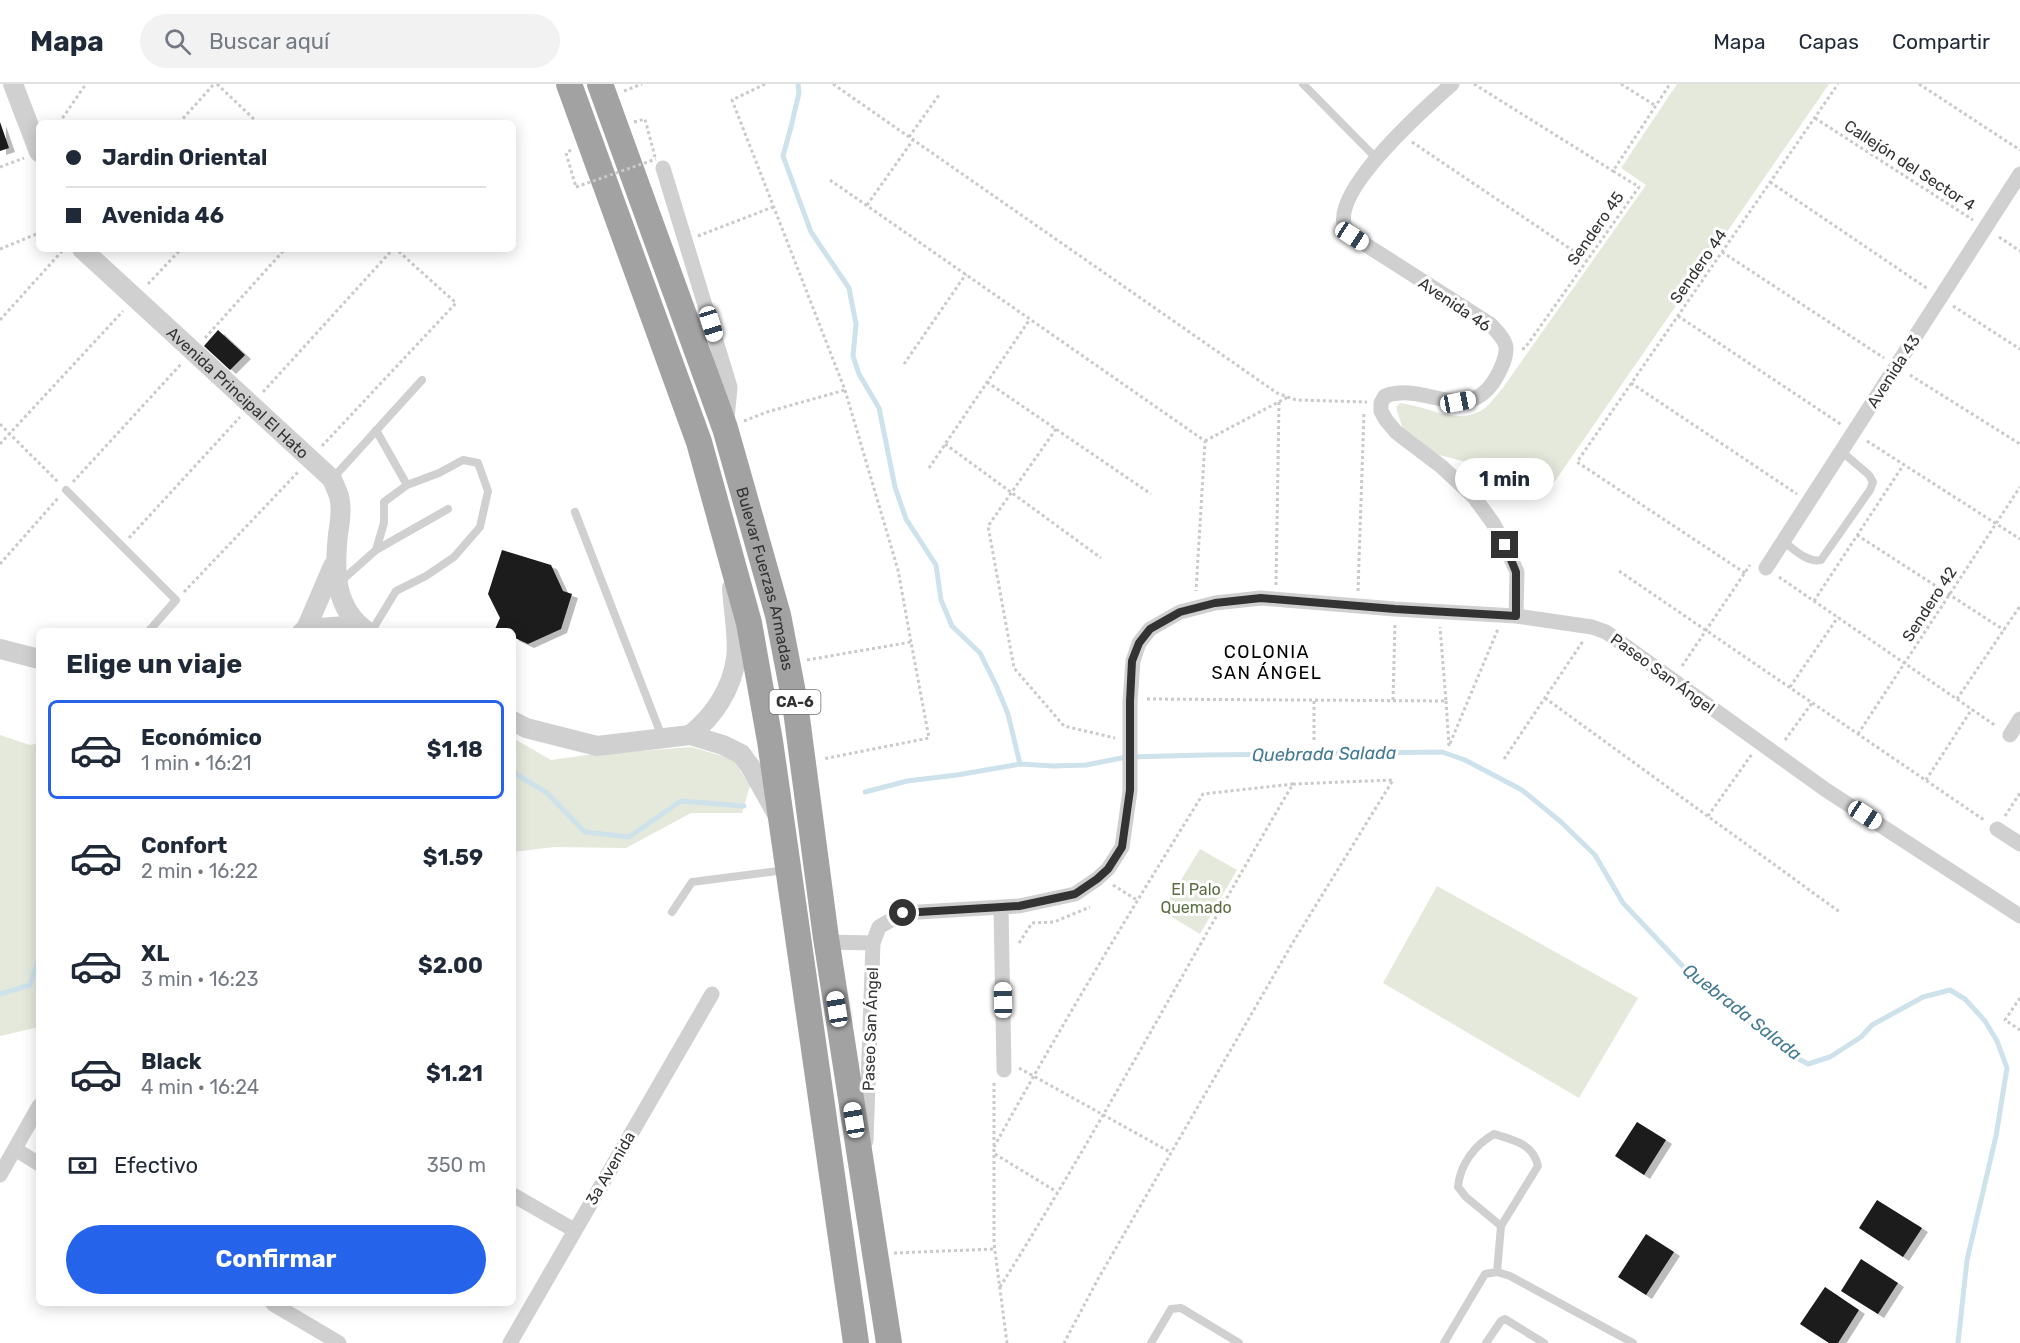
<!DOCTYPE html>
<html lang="es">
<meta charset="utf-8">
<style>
:root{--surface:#fff;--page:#f2f2f3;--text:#1f2937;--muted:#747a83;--line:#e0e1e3;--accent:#2563eb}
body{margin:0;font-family:Rubik,sans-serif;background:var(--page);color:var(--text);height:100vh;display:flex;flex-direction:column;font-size:22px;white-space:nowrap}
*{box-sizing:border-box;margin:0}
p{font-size:20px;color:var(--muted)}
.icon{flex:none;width:33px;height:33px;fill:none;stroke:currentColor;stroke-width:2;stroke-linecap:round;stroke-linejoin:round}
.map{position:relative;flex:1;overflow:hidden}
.drawer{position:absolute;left:36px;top:544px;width:480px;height:678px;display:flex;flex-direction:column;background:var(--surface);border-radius:9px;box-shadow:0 3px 15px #0003}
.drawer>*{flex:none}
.top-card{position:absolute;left:36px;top:36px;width:480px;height:132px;border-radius:9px;box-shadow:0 3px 15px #0003;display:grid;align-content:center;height:132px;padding:0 30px;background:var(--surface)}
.end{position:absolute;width:27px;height:27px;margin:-14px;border:8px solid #333;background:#fff;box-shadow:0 0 0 3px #fff}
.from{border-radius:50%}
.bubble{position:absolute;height:42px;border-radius:21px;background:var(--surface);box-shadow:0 3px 15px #0003;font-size:20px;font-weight:700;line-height:42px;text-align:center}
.car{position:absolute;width:18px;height:36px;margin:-18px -9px;border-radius:8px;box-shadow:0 0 4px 2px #0007;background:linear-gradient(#fff 24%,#345 0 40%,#fff 0 76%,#345 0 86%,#fff 0)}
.top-card b{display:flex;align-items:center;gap:21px;height:57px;font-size:22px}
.top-card b+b{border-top:2px solid var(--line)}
.top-card i{width:15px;height:15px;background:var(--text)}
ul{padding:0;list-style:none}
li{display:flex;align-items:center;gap:18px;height:99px;margin:0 12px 9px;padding:0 18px;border:3px solid transparent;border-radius:9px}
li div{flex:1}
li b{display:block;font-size:22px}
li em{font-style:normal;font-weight:700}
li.current{border-color:var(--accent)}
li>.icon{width:54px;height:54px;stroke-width:1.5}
h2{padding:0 30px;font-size:27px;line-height:72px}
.pay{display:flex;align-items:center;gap:15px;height:66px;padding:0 30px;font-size:22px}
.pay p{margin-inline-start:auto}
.action{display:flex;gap:12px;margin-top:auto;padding:12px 30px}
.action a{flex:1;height:69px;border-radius:36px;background:var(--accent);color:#fff;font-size:24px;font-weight:700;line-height:69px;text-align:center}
header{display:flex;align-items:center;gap:36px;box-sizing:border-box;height:84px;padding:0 30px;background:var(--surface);border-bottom:2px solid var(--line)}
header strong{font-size:28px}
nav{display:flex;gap:33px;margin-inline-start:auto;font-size:21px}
.search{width:420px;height:54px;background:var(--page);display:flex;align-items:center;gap:15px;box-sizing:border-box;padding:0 21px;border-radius:33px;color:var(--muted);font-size:22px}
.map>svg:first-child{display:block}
.green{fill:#e4e9dc}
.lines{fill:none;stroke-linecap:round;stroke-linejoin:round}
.stream{stroke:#cde2eb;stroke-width:5}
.building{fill:#1a1a1a;filter:url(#shadow)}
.path{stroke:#cacaca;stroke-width:3;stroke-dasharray:3 3;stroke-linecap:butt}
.service{stroke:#d0d0d0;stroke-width:8}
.minor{stroke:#d0d0d0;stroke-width:15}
.tertiary{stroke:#d0d0d0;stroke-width:20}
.trunk{stroke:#a2a2a2;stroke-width:26}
.path-bridge{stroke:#cacaca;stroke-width:3;stroke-dasharray:3 3;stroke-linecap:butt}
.route{stroke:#333;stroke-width:8}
.labels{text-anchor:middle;stroke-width:6;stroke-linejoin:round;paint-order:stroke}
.shield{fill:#fff;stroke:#707070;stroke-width:1.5}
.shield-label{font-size:15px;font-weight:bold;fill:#333}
.street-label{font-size:16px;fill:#333;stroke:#fff}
.park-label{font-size:16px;fill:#596e40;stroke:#fff}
.neighbourhood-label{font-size:18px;letter-spacing:1.5px;fill:#000;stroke:#fff}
.water-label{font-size:18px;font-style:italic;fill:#427a93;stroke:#fff}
</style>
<header>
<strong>Mapa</strong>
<div class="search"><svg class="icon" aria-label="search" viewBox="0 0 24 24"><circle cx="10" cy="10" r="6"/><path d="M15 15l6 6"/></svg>Buscar aquí</div>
<nav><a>Mapa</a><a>Capas</a><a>Compartir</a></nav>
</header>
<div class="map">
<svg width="2020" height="1259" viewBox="0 0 2020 1259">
<defs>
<filter id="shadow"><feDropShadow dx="6" dy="4" stdDeviation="0" flood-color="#0004"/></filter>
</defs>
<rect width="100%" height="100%" fill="#fff"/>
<path class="green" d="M 1677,0 L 1829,0 L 1553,400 L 1439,371 L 1413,355 L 1403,346 L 1396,323 L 1400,319 C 1429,322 1460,344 1486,323 C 1492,318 1497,310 1502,305 L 1646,101 L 1621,84 Z
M 0,651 L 30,661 L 39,659 L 39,943 L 0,952 Z
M 513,654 L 551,676 L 587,671 L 691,663 L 733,675 L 750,702 L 742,729 L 691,729 L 626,764 L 554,763 L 513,768 Z
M 1200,765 L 1237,786 L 1200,850 L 1162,827 Z
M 1437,802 L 1638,914 L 1579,1014 L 1383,899 Z"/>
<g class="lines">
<path class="stream" d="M 798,0 L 799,9 L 791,43 L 783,72 L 811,148 L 849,204 L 856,240 L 853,272 L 859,290 L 879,324 L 895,403 L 906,435 L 936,481 L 941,516 L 952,542 L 980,569 L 996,601 L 1008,630 L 1020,680
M 513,688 L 547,709 L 585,748 L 629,753 L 681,717 L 744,722
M 865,708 L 907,697 L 957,691 L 1020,680 L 1053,682 L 1086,681 L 1127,673 L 1205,671 L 1442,668 L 1465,676 L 1522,706 L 1561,738 L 1595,771 L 1623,819 L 1693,893 L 1790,970 L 1808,980 L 1830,973 L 1861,953 L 1872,941 L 1923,913 L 1950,906 L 1965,915 L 1985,937 L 1997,957 L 2007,984 L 1996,1052 L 1967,1176 L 1958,1259
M 0,910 L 30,901 L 39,874"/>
</g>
<path class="building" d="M 0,38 L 9,64 L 0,67 Z
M 218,246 L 245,271 L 230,286 L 204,262 Z
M 502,466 L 551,481 L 563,507 L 572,510 L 561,545 L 528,560 L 513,553 L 513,548 L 501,548 L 495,545 L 500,534 L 488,510 Z
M 1637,1038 L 1666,1056 L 1644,1091 L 1615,1072 Z
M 1877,1116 L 1922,1144 L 1903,1173 L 1859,1144 Z
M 1646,1150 L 1674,1168 L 1646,1211 L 1618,1193 Z
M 1861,1175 L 1898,1199 L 1878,1230 L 1841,1207 Z
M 1825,1203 L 1859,1226 L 1838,1259 L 1829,1259 L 1800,1240 Z"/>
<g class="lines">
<path class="path" d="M 217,0 L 258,39
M 765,0 L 732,16 L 845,306 L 898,486 L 911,558
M 833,0 L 1277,309 L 1296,316 L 1367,318
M 1474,0 L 1613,87
M 1621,0 L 1656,22
M 1919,0 L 2020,66
M 624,7 L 642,0
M 1815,34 L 1973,136
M 634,38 L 645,35 L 655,73
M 59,39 L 86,0
M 179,39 L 214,0
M 909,53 L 939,11
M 1412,58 L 1587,176
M 571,66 L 566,69 L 576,103
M 0,83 L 24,74
M 830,96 L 1205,357 L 1196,507
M 1770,98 L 1928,205
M 867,121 L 913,56
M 698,152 L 773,123
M 1999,153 L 2020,167
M 0,165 L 39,149
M 1722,168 L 1884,274
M 148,200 L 181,165
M 1953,222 L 2020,265
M 1678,232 L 1842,341
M 0,236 L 63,166
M 205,254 L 285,165
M 1522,265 L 1525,264 L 1639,103 L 1613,87 L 1670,0
M 904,280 L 966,190
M 1910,291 L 2020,360
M 987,298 L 1151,410
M 1631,299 L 1797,410
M 263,308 L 393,165
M 744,337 L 767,328 L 845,306
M 0,340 L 58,398
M 1056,345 L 988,442 L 1014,584 L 1064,642 L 1115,654
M 1205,357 L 1288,313
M 1867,357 L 2020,455
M 0,360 L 123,227
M 945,360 L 1101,474
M 322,362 L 456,219 L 396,165
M 929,384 L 1030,235
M 73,398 L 182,279
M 1857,451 L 2004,546
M 129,454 L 240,333
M 0,480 L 58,414
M 1619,487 L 1984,736
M 1745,489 L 1577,378 L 1838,0
M 1779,493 L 1996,642
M 1276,501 L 1279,318
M 1358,507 L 1364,328
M 184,508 L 299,387
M 1814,517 L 1904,380
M 807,576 L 911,558 L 929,654 L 823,675
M 1682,582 L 1750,481
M 1790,603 L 1838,533
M 1545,614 L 1841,829
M 1147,615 L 1446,617 L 1440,543
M 1957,615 L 2020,522
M 1393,616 L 1395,539
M 1446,617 L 1449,662 L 1498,545
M 1858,650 L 2020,403
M 1314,656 L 1314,616
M 1785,656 L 1812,619
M 1504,675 L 1583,557
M 1926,696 L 1972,625
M 1708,732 L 1752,670
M 2005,732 L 2020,709
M 1113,801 L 1137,816
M 1019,859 L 1032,839 L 1054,838 L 1090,823
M 2020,914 L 2005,936 L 2020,946
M 1019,984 L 1170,1068
M 994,999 L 994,1159 L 1007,1259
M 994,1063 C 1060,943 1131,826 1203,710 L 1293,700
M 995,1070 L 1057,1108
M 894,1169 L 995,1165
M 1000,1203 C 1103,1039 1194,867 1293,700 L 1393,696 L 1292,860 L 1098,1195 L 1064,1259"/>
<path class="service" d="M 1303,0 L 1377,75
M 376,346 L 407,401
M 333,394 L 422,296
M 66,406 L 176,516 L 148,548
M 575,428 L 662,653
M 1783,457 C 1794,465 1807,479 1821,476 L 1870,406 L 1873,398 L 1869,391 L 1841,367
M 376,466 L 448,425
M 340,498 L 376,466 L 384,439 L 384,418 L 407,401 L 439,389 L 463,376 L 478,379 L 488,407 L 480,443 L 454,473 L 426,492 L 396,507 L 371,548
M 672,828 L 692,798 L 786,786
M 1497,1188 L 1501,1142 L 1538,1082 C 1533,1059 1513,1056 1494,1050 C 1475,1061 1460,1080 1458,1103 L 1466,1113 L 1501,1142
M 1151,1259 L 1171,1225 L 1181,1224 L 1239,1259
M 1444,1259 L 1485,1190 L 1497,1188 L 1510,1192 L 1633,1259
M 1486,1259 L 1501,1237 L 1505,1235 L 1544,1259"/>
<path class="minor" d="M 1452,0 C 1425,24 1336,103 1344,140 C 1345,144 1349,148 1352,152 L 1490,240 C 1506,257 1511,262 1501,284 C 1472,349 1428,296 1385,312 L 1381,319 L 1381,327 L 1386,336 L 1396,348 L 1442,383 L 1474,413 L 1493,439 L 1505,461 L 1517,488 L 1516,532
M 663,84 L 730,303 L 727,335
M 1766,484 L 2020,90
M 2010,651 L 2020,635
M 1997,745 L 2020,760
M 1001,824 L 1004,986
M 826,858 L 873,859
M 866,1057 L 873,859 L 879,843 L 903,829 L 1019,822 L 1075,810 L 1097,795 L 1108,785 L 1122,763 L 1130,707 L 1130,617 L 1133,577 L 1139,559 L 1150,545 L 1180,528 L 1215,519 L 1261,514 L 1395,525 L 1516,532 L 1592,543 L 1606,548 L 1826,706 L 2020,832
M 15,1065 L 39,1080
M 0,1091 L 39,1022
M 513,1111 L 574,1146
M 273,1220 L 339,1259
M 510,1259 L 712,910"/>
<g class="tertiary">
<path d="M 13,0 L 39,68"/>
<path id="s1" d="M 82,165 L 332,395 C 334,400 337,406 339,412 C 342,423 340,439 338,450 C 334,487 334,525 368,548"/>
<path d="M 306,545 L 333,482"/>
<path d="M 302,548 L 306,545 L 358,541"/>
<path d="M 0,565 L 39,575"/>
<path d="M 513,637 L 526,644 L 597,662 L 690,651 L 723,661 L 741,670 L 750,682 L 777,730"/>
<path d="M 690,651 C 714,632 732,605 736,574 C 739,557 733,523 732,504"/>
</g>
<g class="trunk">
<path d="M 569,0 L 699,358 L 749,539 L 770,657 L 856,1259"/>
<path id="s2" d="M 600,0 L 725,344 L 778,531 L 795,619 L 826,854 L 889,1259"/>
</g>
<path class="path-bridge" d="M 576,103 L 656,75"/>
</g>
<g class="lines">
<path class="route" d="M 903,829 L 1019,822 L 1075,810 L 1097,795 L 1108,785 L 1122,763 L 1130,706 L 1130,617 L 1132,577 L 1139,559 L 1150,545 L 1180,528 L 1215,519 L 1261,514 L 1395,525 L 1516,532 L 1516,488 L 1505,461"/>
</g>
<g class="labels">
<rect class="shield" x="769.5" y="606" width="51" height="24" rx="4.5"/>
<g class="shield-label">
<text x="795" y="623">CA-6</text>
</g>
<g class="street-label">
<text transform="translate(1910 81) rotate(33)" y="6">Callejón del Sector 4</text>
<text transform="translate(1595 144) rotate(-55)" y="6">Sendero 45</text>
<text transform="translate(1698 182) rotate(-55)" y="6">Sendero 44</text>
<text transform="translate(1455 220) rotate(34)" y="6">Avenida 46</text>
<text transform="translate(1893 287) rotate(-57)" y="6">Avenida 43</text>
<text dy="6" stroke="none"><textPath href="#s1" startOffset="212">Avenida Principal El Hato</textPath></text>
<text dy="6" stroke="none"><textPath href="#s2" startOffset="522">Bulevar Fuerzas Armadas</textPath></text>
<text transform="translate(1929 520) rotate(-57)" y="6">Sendero 42</text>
<text transform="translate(1663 589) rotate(36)" y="6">Paseo San Ángel</text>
<text transform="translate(870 945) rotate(-88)" y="6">Paseo San Ángel</text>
<text transform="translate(610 1084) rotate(-60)" y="6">3a Avenida</text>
</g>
<g class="park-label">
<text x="1196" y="811">El Palo<tspan x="1196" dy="18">Quemado</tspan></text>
</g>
<g class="neighbourhood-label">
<text x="1267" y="574">COLONIA<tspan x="1267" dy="21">SAN ÁNGEL</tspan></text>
</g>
<g class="water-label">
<text transform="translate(1324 670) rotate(-1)" y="6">Quebrada Salada</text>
<text transform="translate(1742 928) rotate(38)" y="6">Quebrada Salada</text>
</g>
</g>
</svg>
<i class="end from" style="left:903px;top:829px"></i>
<i class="end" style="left:1505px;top:461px"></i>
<div class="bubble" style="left:1455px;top:374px;width:99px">1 min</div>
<i class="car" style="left:1352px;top:152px;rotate:123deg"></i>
<i class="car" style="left:711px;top:240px;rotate:163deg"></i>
<i class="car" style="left:1458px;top:318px;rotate:79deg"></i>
<i class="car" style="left:1865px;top:731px;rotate:123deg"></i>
<i class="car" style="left:1003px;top:916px;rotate:359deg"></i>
<i class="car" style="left:837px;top:925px;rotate:351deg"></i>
<i class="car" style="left:854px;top:1036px;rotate:351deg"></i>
<div class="top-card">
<b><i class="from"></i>Jardin Oriental</b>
<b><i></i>Avenida 46</b>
</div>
<section class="drawer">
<h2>Elige un viaje</h2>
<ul>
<li class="current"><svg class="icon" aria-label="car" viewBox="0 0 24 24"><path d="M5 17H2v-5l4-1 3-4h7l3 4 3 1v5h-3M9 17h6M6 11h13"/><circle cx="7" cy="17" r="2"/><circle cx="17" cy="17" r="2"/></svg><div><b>Económico</b><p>1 min · 16:21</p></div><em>$1.18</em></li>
<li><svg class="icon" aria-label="car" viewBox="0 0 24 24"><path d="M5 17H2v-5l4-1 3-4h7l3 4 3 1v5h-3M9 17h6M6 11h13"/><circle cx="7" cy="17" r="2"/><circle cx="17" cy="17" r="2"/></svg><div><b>Confort</b><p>2 min · 16:22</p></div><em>$1.59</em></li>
<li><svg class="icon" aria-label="car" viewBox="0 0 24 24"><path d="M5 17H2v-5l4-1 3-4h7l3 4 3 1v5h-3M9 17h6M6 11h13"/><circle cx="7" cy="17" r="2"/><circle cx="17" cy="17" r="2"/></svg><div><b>XL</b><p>3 min · 16:23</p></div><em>$2.00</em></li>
<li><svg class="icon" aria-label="car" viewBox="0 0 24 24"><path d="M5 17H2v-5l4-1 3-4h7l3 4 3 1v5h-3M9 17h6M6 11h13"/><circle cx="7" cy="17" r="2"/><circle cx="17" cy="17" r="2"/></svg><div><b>Black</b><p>4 min · 16:24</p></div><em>$1.21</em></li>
</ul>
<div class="pay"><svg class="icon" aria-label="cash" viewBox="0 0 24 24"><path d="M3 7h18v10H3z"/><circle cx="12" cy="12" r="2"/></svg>Efectivo<p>350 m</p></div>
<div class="action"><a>Confirmar</a></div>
</section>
</div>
